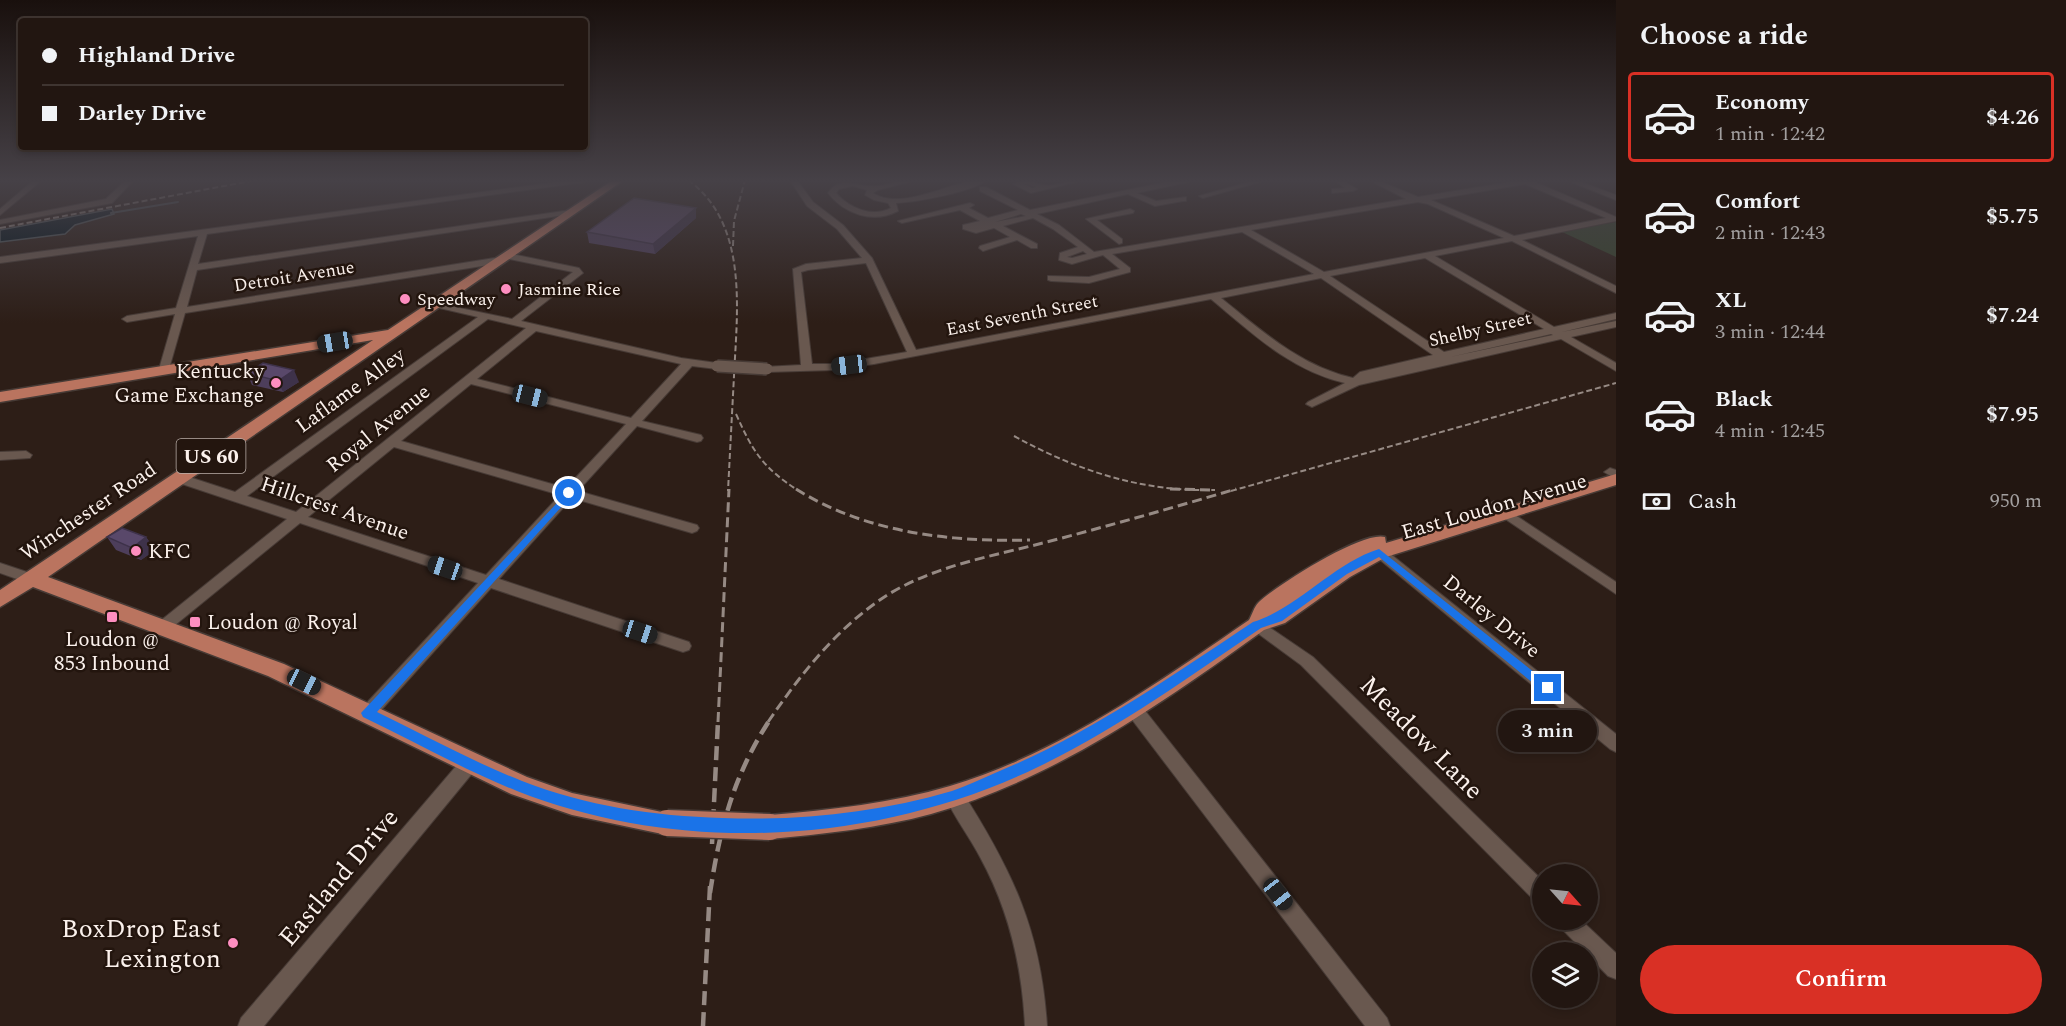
<!DOCTYPE html>
<meta charset="utf-8">
<style>
:root{--surface:#221611;--page:#2a1f1a;--text:#f1f3f6;--muted:#a29f9f;--line:#3f3531;--accent:#d93025}
body{margin:0;font-family:Spectral,serif;background:var(--page);color:var(--text);height:100vh;display:flex;flex-direction:column;font-size:22px;white-space:nowrap}
*{box-sizing:border-box;margin:0}
p{font-size:20px;color:var(--muted)}
.icon{flex:none;width:33px;height:33px;fill:none;stroke:currentColor;stroke-width:2;stroke-linecap:round;stroke-linejoin:round}
.map{position:relative;flex:1;overflow:hidden}
.drawer{display:flex;flex-direction:column;background:var(--surface);width:450px}
.drawer>*{flex:none}
.banner{position:absolute;left:18px;top:18px;width:570px;height:132px;border-radius:6px;box-shadow:0 3px 9px #0003,0 0 0 2px var(--line);display:grid;align-content:center;height:132px;padding:0 24px;background:var(--surface)}
.needle{width:39px;rotate:117deg}
.tools{position:absolute;left:1532px;top:864px;display:grid;gap:12px}
.tools a{display:grid;place-items:center;width:66px;height:66px;border-radius:50%;background:var(--surface);box-shadow:0 3px 9px #0003,0 0 0 2px var(--line);font-size:30px}
.end{position:absolute;width:27px;height:27px;margin:-14px;border:8px solid #1a73e8;background:#fff;box-shadow:0 0 0 3px #fff}
.from{border-radius:50%}
.bubble{position:absolute;height:42px;border-radius:21px;background:var(--surface);box-shadow:0 3px 9px #0003,0 0 0 2px var(--line);font-size:20px;font-weight:600;line-height:42px;text-align:center}
.car{position:absolute;width:18px;height:36px;margin:-18px -9px;border-radius:8px;box-shadow:0 0 4px 2px #0007;background:linear-gradient(#222 24%,#8ab4d8 0 40%,#222 0 76%,#8ab4d8 0 86%,#222 0)}
.banner b{display:flex;align-items:center;gap:21px;height:57px;font-size:22px}
.banner b+b{border-top:2px solid var(--line)}
.banner i{width:15px;height:15px;background:var(--text)}
ul{padding:0;list-style:none}
li{display:flex;align-items:center;gap:18px;height:90px;margin:0 12px 9px;padding:0 12px;border:3px solid transparent;border-radius:6px}
li div{flex:1}
li b{display:block;font-size:22px}
li em{font-style:normal;font-weight:600}
li.selected{border-color:var(--accent)}
li>.icon{width:54px;height:54px;stroke-width:1.5}
h2{padding:0 24px;font-size:27px;line-height:72px}
.pay{display:flex;align-items:center;gap:15px;height:66px;padding:0 24px;font-size:22px}
.pay p{margin-inline-start:auto}
.primary-button{display:flex;gap:12px;margin-top:auto;padding:12px 24px}
.primary-button a{flex:1;height:69px;border-radius:36px;background:var(--accent);color:#fff;font-size:24px;font-weight:600;line-height:69px;text-align:center}
main{display:flex;flex:1;min-height:0}
.map>svg:first-child{display:block}
.green{fill:#35432b}
.water{fill:#00121c;stroke:#4b555a;stroke-width:1.5}
.lines{fill:none;stroke-linecap:round;stroke-linejoin:round}
.stream{stroke:#4b555a;stroke-width:2}
.minor-casing{stroke:#473b36;stroke-width:2}
.major-casing{stroke:#473b36;stroke-width:3}
.minor{fill:#69584f;fill-rule:evenodd}
.major{fill:#ba745f;fill-rule:evenodd}
.rail-far2{stroke:#968a84;stroke-width:2;stroke-dasharray:6 3;stroke-linecap:butt}
.rail-far1{stroke:#968a84;stroke-width:3;stroke-dasharray:10 5;stroke-linecap:butt}
.rail{stroke:#968a84;stroke-width:4.5;stroke-dasharray:14 7;stroke-linecap:butt}
.minor-bridge-casing{stroke:#473b36;stroke-width:14;stroke-linecap:butt}
.major-bridge-casing{stroke:#473b36;stroke-width:29;stroke-linecap:butt}
.minor-bridge{stroke:#69584f;stroke-width:11}
.major-bridge{stroke:#ba745f;stroke-width:26}
.wall{fill:#4d3e5b}
.shaded-wall{fill:#3e324a}
.building{fill:#59486a;stroke:#3e324a;stroke-width:1.5}
.route{fill:#1a73e8}
.poi-dot{fill:#fd8ec0;stroke:#23150e;stroke-width:2}
.labels{text-anchor:middle;stroke-width:5;stroke-linejoin:round;paint-order:stroke}
.far-street-label{font-size:18px;fill:#fbf1ec;stroke:#23150e}
.far-poi-label{font-size:18px;fill:#fbf1ec;stroke:#23150e;text-anchor:start}
.shield{fill:#23150e;stroke:#baafa9;stroke-width:1.5}
.shield-label{font-size:20px;font-weight:bold;fill:#fbf1ec}
.poi-label{font-size:21px;fill:#fbf1ec;stroke:#23150e;text-anchor:start}
.street-label{font-size:21px;fill:#fbf1ec;stroke:#23150e}
.near-street-label{font-size:26px;fill:#fbf1ec;stroke:#23150e}
.near-poi-label{font-size:26px;fill:#fbf1ec;stroke:#23150e;text-anchor:end}
</style>
<main>
<div class="map">
<svg width="1616" height="1026" viewBox="0 0 1616 1026">
<rect width="100%" height="100%" fill="#2d1e17"/>
<path class="green" d="M 1616,222 L 1616,257 L 1560,231 Z"/>
<path class="water" d="M 112,209 L 114,214 L 75,225 L 65,234 L 0,242 L 0,230 Z"/>
<g class="lines">
<path class="stream" d="M 111,213 L 178,202"/>
<g class="minor-casing">
<path id="minor" d="M 34,180 L 42,180 L 0,215 L 0,209 Z
M 126,180 L 134,180 L 112,203 L 0,224 L 0,220 L 106,199 Z
M 572,180 L 589,180 L 585,182 L 207,234 L 198,264 L 571,210 L 575,212 L 571,214 L 197,270 L 187,307 L 501,257 L 506,260 L 501,263 L 185,313 L 169,369 L 164,372 L 159,369 L 175,314 L 127,322 L 122,319 L 127,316 L 176,308 L 198,236 L 0,263 L 0,257 Z
M 790,180 L 797,180 L 813,202 L 843,225 L 872,258 L 916,350 L 1314,274 L 1242,232 L 1112,254 L 1130,268 L 1130,272 L 1089,283 L 1051,281 L 1048,280 L 1048,276 L 1089,277 L 1120,269 L 1103,255 L 1072,264 L 1059,260 L 1060,253 L 1078,247 L 1053,229 L 1033,218 L 1003,226 L 1037,244 L 1037,248 L 1031,248 L 1017,240 L 983,251 L 979,248 L 980,246 L 1010,237 L 994,228 L 976,233 L 963,229 L 963,225 L 980,221 L 960,210 L 902,223 L 898,221 L 970,203 L 974,205 L 969,208 L 988,218 L 1018,210 L 980,191 L 980,187 L 986,187 L 1030,210 L 1176,180 L 1188,180 L 1188,182 L 1137,193 L 1156,201 L 1186,197 L 1186,201 L 1183,201 L 1155,206 L 1128,194 L 1037,214 L 1059,225 L 1094,252 L 1406,199 L 1369,180 L 1377,180 L 1418,197 L 1522,180 L 1538,180 L 1535,182 L 1616,217 L 1616,221 L 1522,240 L 1616,286 L 1616,293 L 1512,241 L 1435,256 L 1554,327 L 1616,313 L 1616,319 L 1562,332 L 1616,321 L 1616,327 L 1571,337 L 1616,363 L 1616,371 L 1561,339 L 1359,385 L 1312,407 L 1306,404 L 1308,402 L 1345,383 C 1291,371 1252,333 1211,299 L 874,364 L 835,370 L 767,372 L 762,369 L 763,367 L 801,365 L 793,269 L 806,264 L 862,258 L 837,229 L 807,206 ZM 1525,184 L 1606,218 L 1514,236 L 1431,200 ZM 1418,202 L 1428,204 L 1504,238 L 1324,272 L 1251,230 ZM 1021,214 L 1026,216 L 995,222 ZM 1083,251 L 1087,254 L 1072,258 L 1067,257 ZM 1425,258 L 1544,329 L 1444,352 L 1330,276 ZM 866,263 L 907,352 L 835,364 L 812,364 L 801,272 L 808,270 ZM 1321,278 L 1433,355 L 1360,372 L 1353,378 C 1300,366 1262,331 1221,298 ZM 1551,334 L 1553,335 L 1450,357 Z
M 904,180 L 916,180 L 878,190 L 873,193 C 904,213 956,177 987,180 C 972,192 917,202 896,203 L 898,211 C 873,224 844,214 828,193 C 840,175 854,186 871,186 C 881,187 894,182 904,180 ZM 853,186 L 867,190 L 865,195 L 874,200 L 888,203 L 891,208 C 872,218 849,208 836,193 L 839,189 Z
M 1025,180 C 1032,180 1037,184 1044,185 C 1056,187 1071,179 1084,180 L 1031,193 L 1013,184 ZM 1024,184 L 1027,184 L 1036,187 L 1032,188 Z
M 1256,180 L 1267,180 L 1203,198 L 1199,196 Z
M 1334,180 L 1342,180 L 1357,189 L 1353,191 L 1332,193 L 1332,189 L 1345,188 Z
M 1566,180 L 1576,180 L 1616,195 L 1616,200 Z
M 1130,209 L 1134,211 L 1133,213 L 1097,220 L 1122,239 L 1122,243 L 1119,244 L 1086,219 Z
M 507,253 L 579,268 L 583,273 L 521,321 L 681,358 L 717,363 L 722,366 L 717,369 L 692,366 L 642,421 L 701,435 L 703,438 L 701,441 L 697,442 L 637,426 L 578,491 L 697,525 L 699,528 L 697,531 L 692,533 L 572,498 L 499,579 L 689,642 L 691,646 L 689,650 L 683,652 L 491,588 L 374,718 L 368,720 L 362,718 L 359,713 L 362,708 L 478,583 L 300,523 L 169,630 L 164,632 L 159,630 L 156,626 L 159,622 L 287,519 L 173,481 L 172,478 L 173,475 L 183,475 L 235,492 L 478,317 L 431,306 L 431,302 L 512,319 L 573,272 L 504,258 L 504,254 ZM 488,319 L 526,328 L 296,512 L 247,496 ZM 536,331 L 681,364 L 631,418 L 477,379 ZM 471,384 L 626,424 L 566,488 L 401,441 ZM 394,447 L 560,495 L 486,575 L 308,517 Z
M 26,451 L 32,455 L 30,458 L 0,460 L 0,452 Z
M 1610,468 L 1616,470 L 1616,479 L 1604,472 Z
M 1494,501 L 1616,582 L 1616,594 L 1489,508 L 1487,505 Z
M 1373,542 L 1378,544 L 1616,734 L 1616,752 L 1610,749 L 1368,550 L 1366,547 L 1368,544 Z
M 0,563 L 36,575 L 38,579 L 36,583 L 31,584 L 0,573 Z
M 1257,619 L 1313,657 L 1542,880 L 1542,904 L 1535,901 L 1301,665 L 1252,629 L 1249,625 L 1252,621 Z
M 1133,701 L 1139,703 L 1387,1018 L 1390,1026 L 1365,1026 L 1127,713 L 1125,708 L 1127,703 Z
M 469,756 L 475,758 L 478,764 L 475,770 L 264,1026 L 238,1026 L 241,1018 L 463,758 Z
M 954,788 L 961,790 C 1012,870 1041,930 1047,1026 L 1025,1026 C 1022,965 1009,910 980,857 C 969,836 954,817 945,796 L 947,790 Z
M 1557,920 L 1581,920 L 1616,953 L 1616,979 L 1608,976 L 1560,927 Z"/>
</g>
<g class="major-casing">
<path id="major" d="M 613,180 L 624,180 L 48,577 L 284,664 L 527,777 L 572,793 L 676,815 L 680,823 L 676,831 L 667,835 L 572,815 L 511,794 L 268,676 L 33,587 L 0,607 L 0,590 L 373,340 L 0,402 L 0,392 L 388,330 Z
M 1616,474 L 1616,485 L 1386,557 L 1350,577 L 1285,623 L 1264,630 C 1161,704 1055,779 931,814 C 879,828 824,834 770,839 L 761,835 L 757,827 L 761,819 L 770,815 C 831,810 892,803 950,786 C 1060,753 1156,684 1249,620 C 1252,615 1254,607 1258,603 C 1275,586 1363,530 1385,537 L 1386,543 Z"/>
</g>
<use href="#minor" class="minor"/>
<use href="#major" class="major"/>
<path class="rail-far2" d="M 688,180 C 749,224 737,311 734,376 C 732,414 730,452 728,491
M 0,228 L 256,180
M 733,246 L 734,221 L 745,180
M 736,414 C 753,452 763,468 799,491
M 1014,436 C 1078,471 1142,492 1215,490
M 1231,491 L 1616,383"/>
<path class="rail-far1" d="M 796,489 C 866,533 950,542 1030,540
M 1170,489 L 1215,490
M 718,722 L 729,489
M 768,722 C 801,674 838,626 889,594 C 935,566 992,556 1043,543 C 1108,526 1172,508 1236,489"/>
<path class="rail" d="M 712,844 L 718,721
M 710,893 C 720,828 733,777 769,721
M 703,1026 L 710,886"/>
<g class="minor-bridge-casing">
<path id="minor-bridge" d="M 717,366 L 767,369"/>
</g>
<g class="major-bridge-casing">
<path id="major-bridge" d="M 667,823 L 770,827"/>
</g>
<use href="#minor-bridge" class="minor-bridge"/>
<use href="#major-bridge" class="major-bridge"/>
</g>
<path class="wall" d="M 696,208 L 696,218 L 655,254 L 589,243 L 587,232 Z
M 247,373 L 299,382 L 283,392 L 252,385 Z
M 107,537 L 146,537 L 155,550 L 141,560 L 116,550 Z"/>
<path class="shaded-wall" d="M 696,208 L 696,218 L 655,254 L 653,244 Z
M 294,370 L 299,382 L 283,392 L 278,381 Z
M 146,537 L 155,550 L 141,560 L 132,548 Z"/>
<path class="building" d="M 634,198 L 696,208 L 653,244 L 587,232 Z
M 263,363 L 294,370 L 278,381 L 247,373 Z
M 122,528 L 146,537 L 132,548 L 107,537 Z"/>
<linearGradient id="sky" x2="0" y2="1"><stop stop-color="#19100d"/><stop offset="0.56" stop-color="#464147"/><stop offset="1" stop-color="#464147" stop-opacity="0"/></linearGradient>
<rect width="1616" height="323" fill="url(#sky)"/>
<path class="route" d="M 569,490 L 572,491 L 572,495 L 377,712 C 425,735 473,762 522,781 C 586,806 654,816 722,818 C 800,821 876,813 952,791 C 966,786 981,779 995,773 C 1088,735 1170,677 1253,622 C 1300,607 1332,564 1379,549 L 1554,688 L 1548,693 L 1544,692 L 1379,557 L 1347,574 L 1282,621 L 1261,628 C 1189,677 1117,729 1038,767 C 878,844 683,856 517,791 C 464,770 414,741 363,717 L 361,713 Z"/>
<g class="poi-dot">
<circle cx="506" cy="289" r="6"/>
<circle cx="405" cy="299" r="6"/>
<circle cx="276" cy="383" r="6"/>
<circle cx="136" cy="551" r="6"/>
<rect x="106" y="611" width="12" height="12" rx="3"/>
<rect x="189" y="616" width="12" height="12" rx="3"/>
<circle cx="233" cy="943" r="6"/>
</g>
<g class="labels">
<g class="far-street-label">
<text transform="translate(294 276) rotate(-9)" y="6">Detroit Avenue</text>
<text transform="translate(1022 315) rotate(-11)" y="6">East Seventh Street</text>
<text transform="translate(1480 329) rotate(-13)" y="6">Shelby Street</text>
</g>
<g class="far-poi-label">
<text x="518" y="295">Jasmine Rice</text>
<text x="417" y="305">Speedway</text>
</g>
<rect class="shield" x="176.5" y="439" width="69" height="34" rx="4.5"/>
<g class="shield-label">
<text x="211" y="463">US 60</text>
</g>
<g class="poi-label">
<text x="264" y="378" text-anchor="end">Kentucky<tspan x="264" dy="24">Game Exchange</tspan></text>
<text x="148" y="558">KFC</text>
<text x="207" y="629">Loudon @ Royal</text>
<text x="112" y="646" text-anchor="middle">Loudon @<tspan x="112" dy="24">853 Inbound</tspan></text>
</g>
<g class="street-label">
<text transform="translate(350 390) rotate(-36)" y="7">Laflame Alley</text>
<text transform="translate(378 428) rotate(-39)" y="7">Royal Avenue</text>
<text transform="translate(1494 506) rotate(-16)" y="7">East Loudon Avenue</text>
<text transform="translate(335 508) rotate(19)" y="7">Hillcrest Avenue</text>
<text transform="translate(88 511) rotate(-34)" y="7">Winchester Road</text>
<text transform="translate(1492 616) rotate(39)" y="7">Darley Drive</text>
</g>
<g class="near-street-label">
<text transform="translate(1422 737) rotate(45)" y="9">Meadow Lane</text>
<text transform="translate(338 877) rotate(-50)" y="9">Eastland Drive</text>
</g>
<g class="near-poi-label">
<text x="221" y="937">BoxDrop East<tspan x="221" dy="30">Lexington</tspan></text>
</g>
</g>
</svg>
<div class="tools">
<a><svg class="needle" viewBox="-14 -14 28 28"><path d="M0-13l5 13h-10z" fill="#e53935"/><path d="M0 13l5-13h-10z" fill="#a29f9f"/></svg></a>
<a><svg class="icon" aria-label="layers" viewBox="0 0 24 24"><path d="M12 4l9 5-9 5-9-5zM3 14l9 5 9-5"/></svg></a>
</div>
<i class="end from" style="left:569px;top:493px"></i>
<i class="end" style="left:1548px;top:688px"></i>
<div class="bubble" style="left:1498px;top:710px;width:99px">3 min</div>
<i class="car" style="left:335px;top:342px;rotate:261deg"></i>
<i class="car" style="left:849px;top:365px;rotate:263deg"></i>
<i class="car" style="left:530px;top:396px;rotate:104deg"></i>
<i class="car" style="left:445px;top:568px;rotate:289deg"></i>
<i class="car" style="left:640px;top:632px;rotate:108deg"></i>
<i class="car" style="left:304px;top:682px;rotate:116deg"></i>
<i class="car" style="left:1278px;top:894px;rotate:142deg"></i>
<div class="banner">
<b><i class="from"></i>Highland Drive</b>
<b><i></i>Darley Drive</b>
</div>
</div>
<section class="drawer">
<h2>Choose a ride</h2>
<ul>
<li class="selected"><svg class="icon" aria-label="car" viewBox="0 0 24 24"><path d="M5 17H2v-5l4-1 3-4h7l3 4 3 1v5h-3M9 17h6M6 11h13"/><circle cx="7" cy="17" r="2"/><circle cx="17" cy="17" r="2"/></svg><div><b>Economy</b><p>1 min · 12:42</p></div><em>$4.26</em></li>
<li><svg class="icon" aria-label="car" viewBox="0 0 24 24"><path d="M5 17H2v-5l4-1 3-4h7l3 4 3 1v5h-3M9 17h6M6 11h13"/><circle cx="7" cy="17" r="2"/><circle cx="17" cy="17" r="2"/></svg><div><b>Comfort</b><p>2 min · 12:43</p></div><em>$5.75</em></li>
<li><svg class="icon" aria-label="car" viewBox="0 0 24 24"><path d="M5 17H2v-5l4-1 3-4h7l3 4 3 1v5h-3M9 17h6M6 11h13"/><circle cx="7" cy="17" r="2"/><circle cx="17" cy="17" r="2"/></svg><div><b>XL</b><p>3 min · 12:44</p></div><em>$7.24</em></li>
<li><svg class="icon" aria-label="car" viewBox="0 0 24 24"><path d="M5 17H2v-5l4-1 3-4h7l3 4 3 1v5h-3M9 17h6M6 11h13"/><circle cx="7" cy="17" r="2"/><circle cx="17" cy="17" r="2"/></svg><div><b>Black</b><p>4 min · 12:45</p></div><em>$7.95</em></li>
</ul>
<div class="pay"><svg class="icon" aria-label="cash" viewBox="0 0 24 24"><path d="M3 7h18v10H3z"/><circle cx="12" cy="12" r="2"/></svg>Cash<p>950 m</p></div>
<div class="primary-button"><a>Confirm</a></div>
</section>
</main>
